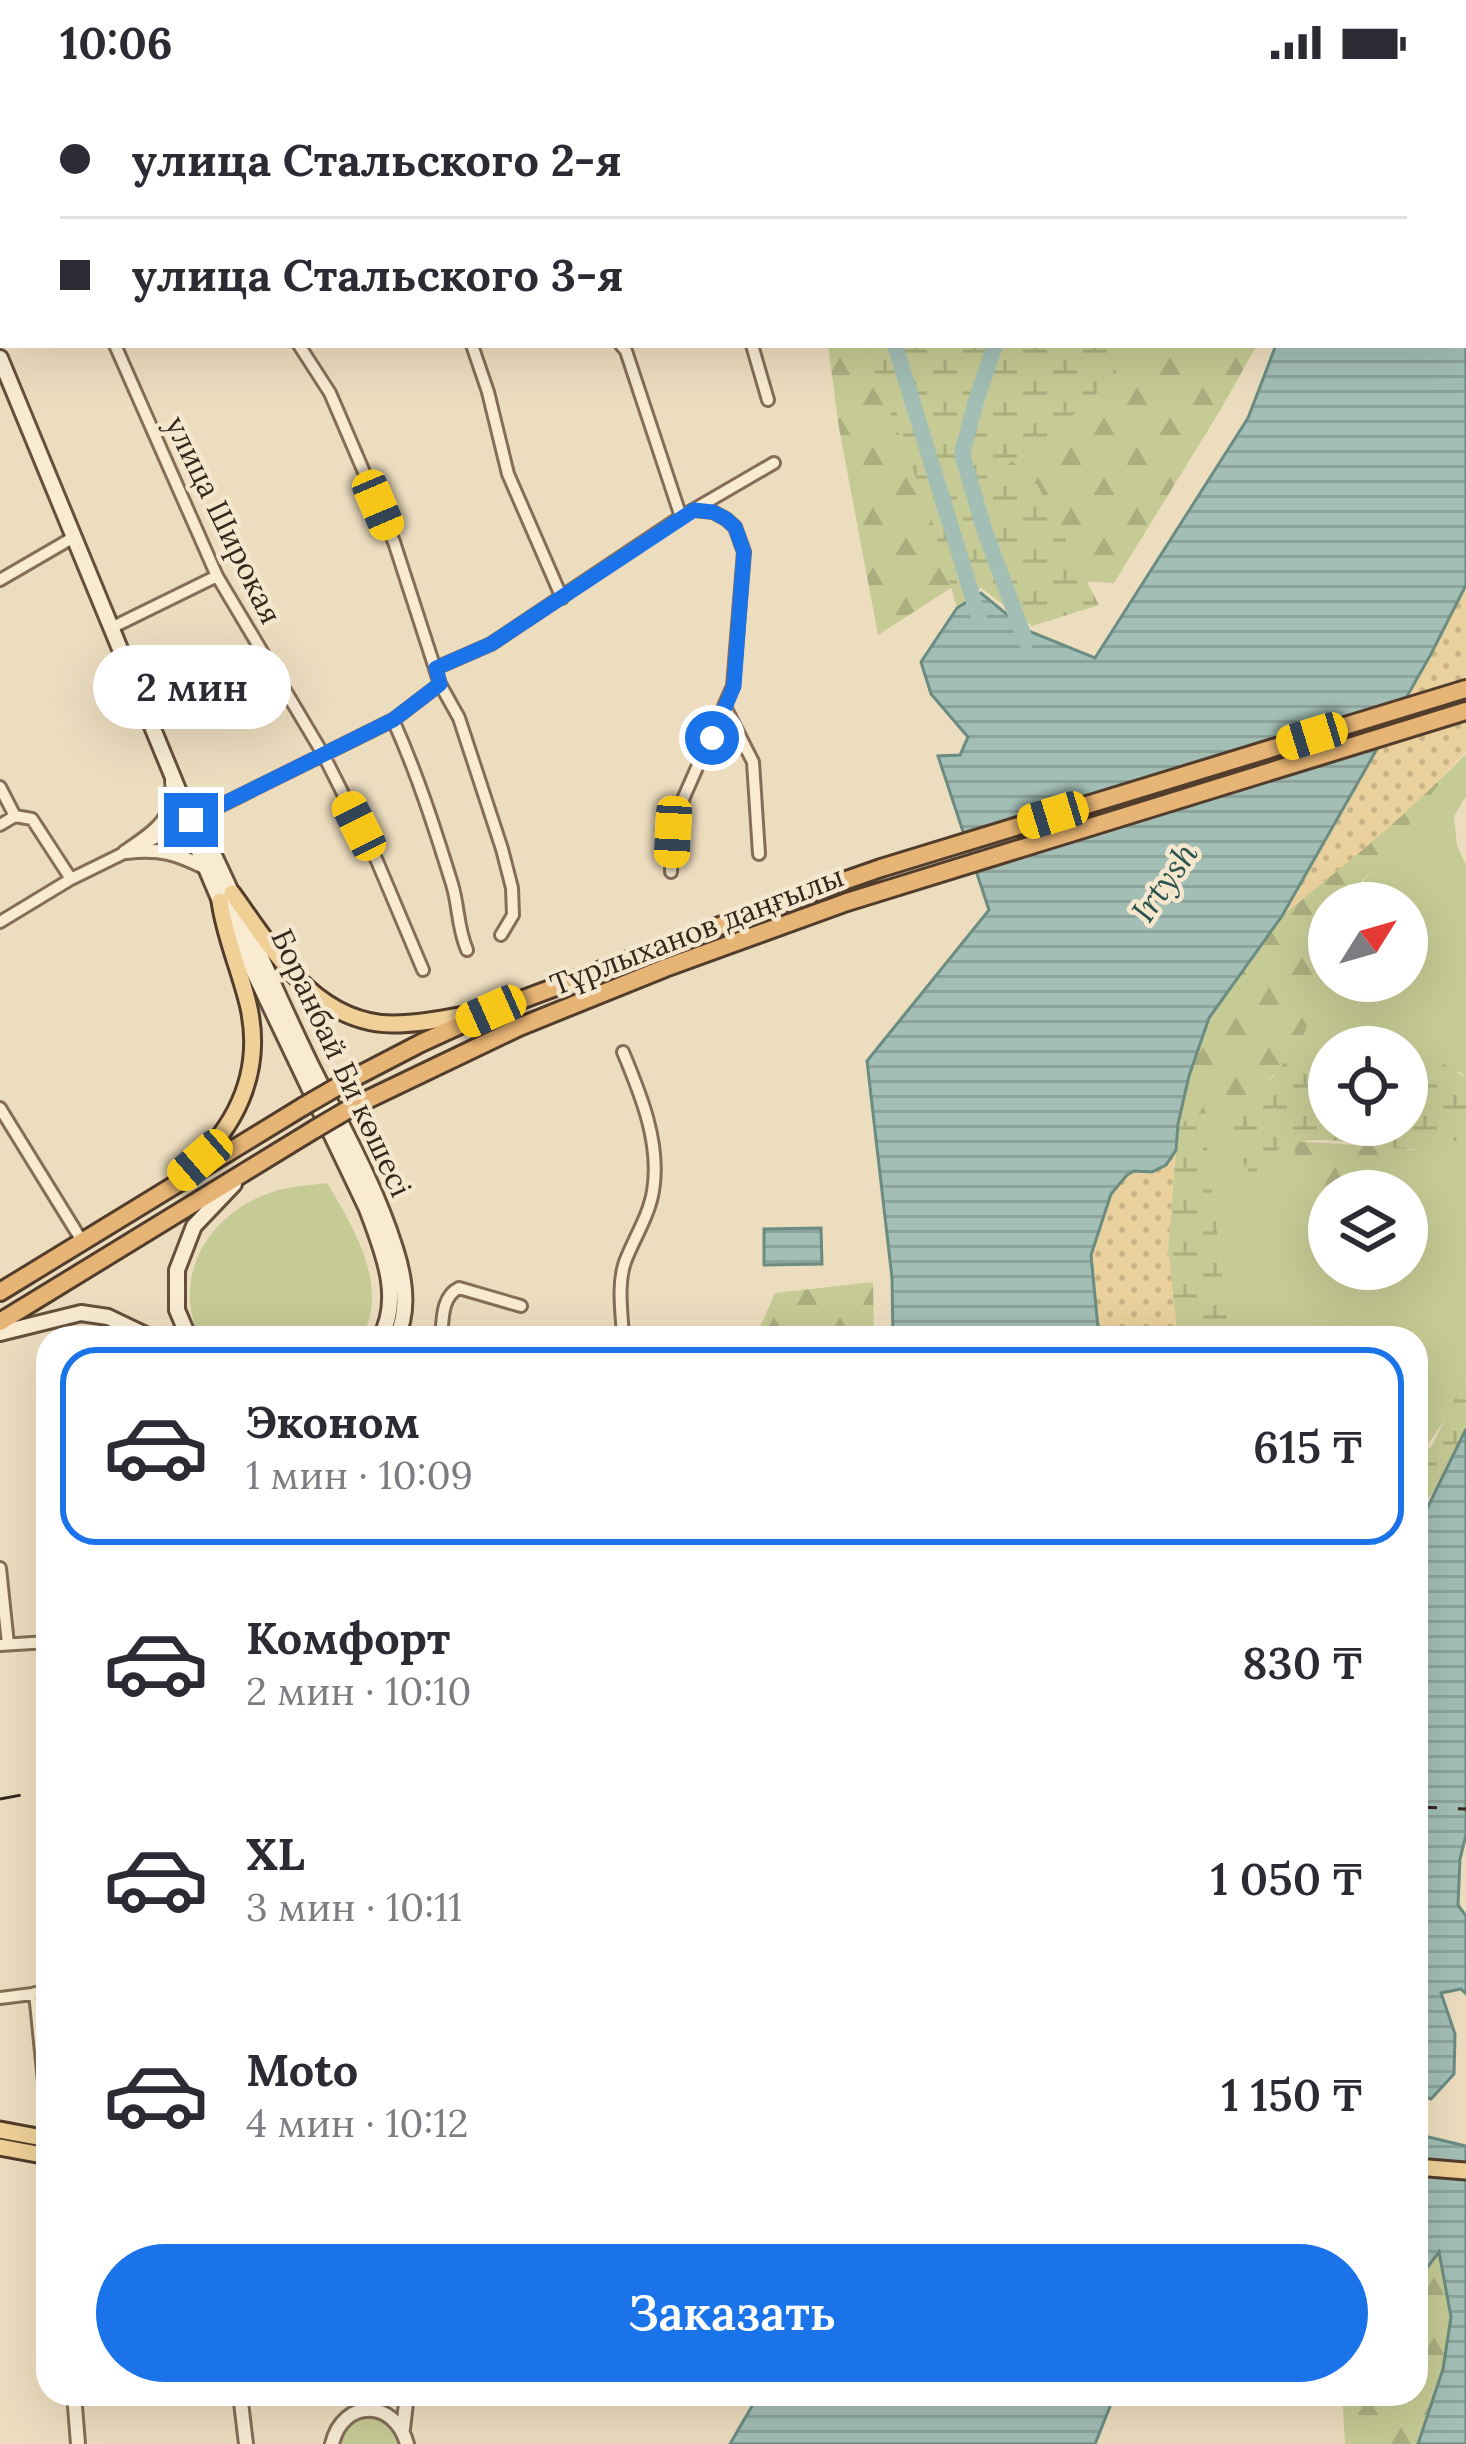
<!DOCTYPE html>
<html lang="ru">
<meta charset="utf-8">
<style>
:root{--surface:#fff;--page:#f7f7f7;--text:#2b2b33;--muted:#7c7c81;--line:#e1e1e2;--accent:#1a73e8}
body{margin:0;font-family:Lora,serif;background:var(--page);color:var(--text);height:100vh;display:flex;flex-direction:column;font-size:45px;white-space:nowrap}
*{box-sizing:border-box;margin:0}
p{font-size:39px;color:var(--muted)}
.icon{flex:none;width:66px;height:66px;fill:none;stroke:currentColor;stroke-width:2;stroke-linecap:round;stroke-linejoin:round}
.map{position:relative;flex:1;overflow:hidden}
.sheet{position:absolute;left:36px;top:1242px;width:1392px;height:1080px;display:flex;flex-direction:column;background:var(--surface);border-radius:36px;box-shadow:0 12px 48px #0002}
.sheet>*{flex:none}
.top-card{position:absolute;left:0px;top:0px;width:1467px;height:264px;box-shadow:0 12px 48px #0002;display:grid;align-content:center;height:264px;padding:0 60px;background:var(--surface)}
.needle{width:78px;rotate:53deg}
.controls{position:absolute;left:1308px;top:798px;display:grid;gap:24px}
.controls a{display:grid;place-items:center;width:120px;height:120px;border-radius:50%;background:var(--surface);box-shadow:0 12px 48px #0002;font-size:60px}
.end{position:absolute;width:54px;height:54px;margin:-27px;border:15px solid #1a73e8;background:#fff;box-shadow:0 0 0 6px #fff}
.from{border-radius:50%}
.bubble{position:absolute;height:84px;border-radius:42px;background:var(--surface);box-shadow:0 12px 48px #0002;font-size:39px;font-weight:600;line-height:84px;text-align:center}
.car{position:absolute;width:36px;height:72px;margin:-36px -18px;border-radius:15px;box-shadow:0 0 9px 3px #0007;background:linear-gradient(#f5c518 24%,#345 0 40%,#f5c518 0 76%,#345 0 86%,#f5c518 0)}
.top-card b{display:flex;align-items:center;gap:42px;height:114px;font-size:45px}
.top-card b+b{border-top:3px solid var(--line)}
.top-card i{width:30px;height:30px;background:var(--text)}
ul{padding:21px 0 0;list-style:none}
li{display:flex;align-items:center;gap:36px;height:198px;margin:0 24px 18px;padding:0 36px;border:6px solid transparent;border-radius:36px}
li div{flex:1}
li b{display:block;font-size:45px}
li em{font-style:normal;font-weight:600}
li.on{border-color:var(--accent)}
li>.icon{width:108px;height:108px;stroke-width:1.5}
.action{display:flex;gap:24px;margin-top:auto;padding:24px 60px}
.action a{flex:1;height:138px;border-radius:72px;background:var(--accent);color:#fff;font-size:48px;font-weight:600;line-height:138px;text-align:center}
.status{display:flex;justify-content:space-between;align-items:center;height:84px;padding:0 60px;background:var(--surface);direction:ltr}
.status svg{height:33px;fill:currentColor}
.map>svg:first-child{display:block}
.grass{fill:#c6ca94}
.forest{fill:url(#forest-firs)}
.wetland{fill:url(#wetland-marsh)}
.sand{fill:url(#sand-dots)}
.water{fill:url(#water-rules);stroke:#6a8c82;stroke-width:3}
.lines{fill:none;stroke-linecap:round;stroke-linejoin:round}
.river{stroke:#a2beb5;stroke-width:16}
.minor-casing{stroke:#856d58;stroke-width:16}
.tertiary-casing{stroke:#856d58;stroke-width:18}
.secondary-casing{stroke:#664f3b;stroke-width:20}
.primary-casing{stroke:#523c2c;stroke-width:21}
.trunk-casing{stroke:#523c2c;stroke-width:22}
.minor{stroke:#f8ebd2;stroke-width:10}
.tertiary{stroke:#f8ebd2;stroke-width:12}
.secondary{stroke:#f8ebd2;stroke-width:14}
.primary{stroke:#f0d097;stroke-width:15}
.trunk{stroke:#e6b474;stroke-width:16}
.rail{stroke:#34271c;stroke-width:3;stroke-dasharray:21 21;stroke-linecap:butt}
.trunk-bridge-casing{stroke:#523c2c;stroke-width:22;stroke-linecap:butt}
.trunk-bridge{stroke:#e6b474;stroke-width:16}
.route{stroke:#1a73e8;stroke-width:15}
.labels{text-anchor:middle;stroke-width:9;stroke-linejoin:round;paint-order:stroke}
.street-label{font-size:30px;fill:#34271c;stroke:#f4e7ce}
.water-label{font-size:33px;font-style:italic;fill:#2c544f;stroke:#f4e7ce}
</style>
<div class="status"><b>10:06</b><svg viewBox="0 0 49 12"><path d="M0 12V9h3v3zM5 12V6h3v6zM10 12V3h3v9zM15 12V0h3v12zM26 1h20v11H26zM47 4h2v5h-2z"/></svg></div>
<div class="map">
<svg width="1466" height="2360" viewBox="0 0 1466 2360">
<defs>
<pattern id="forest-firs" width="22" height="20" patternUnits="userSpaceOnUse" patternTransform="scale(3)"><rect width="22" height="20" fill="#c6ca94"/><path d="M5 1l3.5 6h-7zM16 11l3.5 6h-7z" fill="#abae7f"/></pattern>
<pattern id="wetland-marsh" width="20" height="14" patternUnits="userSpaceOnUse" patternTransform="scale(3)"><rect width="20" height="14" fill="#c6ca94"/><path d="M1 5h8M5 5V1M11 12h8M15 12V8" fill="none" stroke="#abae7f"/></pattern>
<pattern id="sand-dots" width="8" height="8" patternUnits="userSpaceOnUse" patternTransform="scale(3)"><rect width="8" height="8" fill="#e9d09c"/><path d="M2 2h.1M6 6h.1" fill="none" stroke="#c8b386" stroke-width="1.8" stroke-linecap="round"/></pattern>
<pattern id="water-rules" width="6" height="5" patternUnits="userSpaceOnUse" patternTransform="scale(3)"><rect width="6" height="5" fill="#a2beb5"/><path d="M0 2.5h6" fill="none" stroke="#8ca39b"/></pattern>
</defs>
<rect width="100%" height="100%" fill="#edddbf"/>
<path class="grass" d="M 1466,670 L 1466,712 L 1454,732 L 1457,762 L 1466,781 L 1466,994 L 1461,989 L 1416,973 L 1407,980 L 1407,963 L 1329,963 L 1329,1021 C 1308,1005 1316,994 1302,973 L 1285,977 L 1300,957 L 1313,855 L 1329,825 L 1329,897 L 1407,897 L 1407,819 L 1336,819 L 1363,798 L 1447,689 Z
M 1248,1011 L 1235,1029 L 1278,1064 L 1291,1056 L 1311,1114 L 1319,1124 L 1329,1127 L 1329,1185 L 1407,1185 L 1407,1107 L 1368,1107 L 1389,1063 L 1412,1066 L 1466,1054 L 1466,1293 L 1449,1330 L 1416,1377 L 1416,1254 L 1230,1254 L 1203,1029 Z
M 327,1099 C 353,1142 391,1204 361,1254 L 200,1254 C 169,1189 213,1124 279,1106 C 295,1102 312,1101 327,1099 Z
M 372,2329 L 388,2335 L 403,2360 L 337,2360 C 340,2342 355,2332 372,2329 Z"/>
<path class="forest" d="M 789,0 L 1413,0 L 1412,3 L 789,3 Z
M 828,261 L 1257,261 L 1221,325 L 1114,499 L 971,491 L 878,551 L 839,344 Z
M 1447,689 C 1423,720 1364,812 1329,819 C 1327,832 1318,841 1314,854 C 1308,874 1317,899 1313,920 C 1308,955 1279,993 1248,1011 C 1227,1023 1201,1030 1178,1040 L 1189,992 L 1209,934 L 1282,832 L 1362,766 Z
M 1291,1057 L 1389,1063 L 1368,1107 L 1329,1107 L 1329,1127 L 1319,1124 L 1311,1114 Z
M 873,1198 L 874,1254 L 755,1254 L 775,1209 Z
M 1439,2167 L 1451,2233 L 1443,2285 L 1418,2360 L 1345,2360 L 1342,2310 L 1416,2310 L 1416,2198 Z"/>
<path class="wetland" d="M 793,0 L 997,0 L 997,3 L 795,3 Z
M 864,261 L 1126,261 L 1114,293 L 1049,353 L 980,399 L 1037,400 L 1099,521 L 1032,542 L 981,504 L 957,524 L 929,427 Z
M 1302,973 L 1311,977 C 1315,999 1309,1006 1329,1021 L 1329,1041 L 1407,1041 L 1407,980 L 1416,973 L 1434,974 L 1466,994 L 1466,1054 C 1449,1059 1428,1066 1410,1065 C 1372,1065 1311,1045 1278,1065 L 1279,1086 L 1267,1093 L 1250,1089 L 1232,1061 L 1235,1029 L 1248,1011 L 1273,993 L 1285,977 Z
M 1203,1029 L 1230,1254 L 1178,1254 L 1176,1245 L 1168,1164 L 1178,1040 Z
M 1466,1293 L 1466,1345 L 1438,1403 L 1416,1428 L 1416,1379 L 1433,1360 Z"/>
<path class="sand" d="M 1466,501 L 1466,667 C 1412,729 1345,780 1282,832 L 1431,570 Z
M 1176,1066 L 1168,1164 L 1178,1254 L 1099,1254 C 1097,1230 1088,1191 1092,1168 C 1096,1147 1111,1102 1128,1090 C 1149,1077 1153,1099 1176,1066 Z"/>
<path class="water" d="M 1466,54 L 1466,501 L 1431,570 L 1282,832 L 1209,934 L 1189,992 L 1178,1040 L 1176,1066 L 1166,1081 L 1152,1088 L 1134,1087 L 1127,1091 L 1111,1110 L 1091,1171 L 1099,1254 L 893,1254 L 892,1194 L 867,977 L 989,826 L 938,672 L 960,671 L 968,653 L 931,610 L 921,578 L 957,524 L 981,509 L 1026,546 L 1095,574 L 1248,334 L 1276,261 L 1464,261 Z
M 821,1144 L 822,1180 L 764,1181 L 764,1145 Z
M 1466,1345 L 1466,1751 L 1460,1775 L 1458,1821 L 1466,1832 L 1466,1910 L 1461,1905 L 1441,1909 L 1455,1950 L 1454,1990 L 1431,2015 L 1416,2010 L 1416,1447 Z
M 1416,2050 L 1466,2062 L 1466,2360 L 1418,2360 L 1443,2285 L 1451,2233 L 1439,2168 L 1416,2198 Z
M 759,2310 L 1115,2310 L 1095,2360 L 730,2360 Z"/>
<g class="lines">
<path class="river" d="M 857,0 L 857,3
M 957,0 L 957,3
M 895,261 L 979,534
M 995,261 L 976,317 L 962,370 L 985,448 L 1026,558"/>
<g class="minor-casing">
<path id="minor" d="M 92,0 L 93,3
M 268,0 L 270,3
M 343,0 L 344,3
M 461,0 L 463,3
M 572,0 L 576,3
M 0,22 L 3,28
M 115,261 L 217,492 L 323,670 L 377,777 L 423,886
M 299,261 L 330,309 L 394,458 L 440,600 L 459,634 L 502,765 L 512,804 L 513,831 L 501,851
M 472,261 L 488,308 L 508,390 L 562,514
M 621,261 L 626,267 L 681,433
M 752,261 L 768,316
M 0,496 L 74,453
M 111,544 L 217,492
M 436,584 L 491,560 L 681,433 L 774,379
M 726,625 L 753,678 L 759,770
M 393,636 C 417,689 435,745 452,800 C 459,823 457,842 467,866
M 0,703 L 15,732
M 0,741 L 15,732 L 32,735 L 71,795
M 145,759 L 393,636 L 440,600
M 671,788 L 673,749 L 684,713 L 733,602 L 744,468 L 735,443 L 726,435 L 713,428 L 694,426
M 0,838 L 71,795 L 128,767
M 0,1024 L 82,1157
M 114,1253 L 114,1254
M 441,1254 C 443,1236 441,1213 459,1204 L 521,1222
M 623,1254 C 622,1230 617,1201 625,1178 C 634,1154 649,1132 653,1107 C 661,1060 641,1011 623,968
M 0,1484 L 8,1560
M 0,1561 L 48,1558
M 35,1909 L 48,2037
M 0,1914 L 48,1908"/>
</g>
<g class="tertiary-casing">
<path id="tertiary" d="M 125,768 C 153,749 177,735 172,698
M 126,768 C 161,764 176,769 206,784
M 74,2310 L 78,2360
M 240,2310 L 246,2360
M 403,2345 L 407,2310
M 332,2360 C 343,2314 395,2315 407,2360"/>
</g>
<g class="secondary-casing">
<path id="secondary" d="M 0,274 L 191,737 L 198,765 L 220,817 L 367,1125 C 382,1166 403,1213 380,1254
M 194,741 L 209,761 C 244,833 275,907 310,979 C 340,1039 375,1100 395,1164 C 404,1192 410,1227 396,1254
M 0,1249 L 81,1229 L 108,1233 L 152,1254
M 189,1254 L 177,1226 L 177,1186 L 194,1142 L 234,1100"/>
</g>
<g class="primary-casing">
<path id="primary" d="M 232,809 C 272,864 314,939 392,940 C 420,940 448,934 476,929
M 186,1088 C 235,1045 263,990 249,924 C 241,888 225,854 220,817
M 0,2046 L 48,2055
M 0,2063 L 48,2072
M 1416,2083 L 1466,2087"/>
</g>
<g class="trunk-casing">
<path id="trunk" d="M 342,1000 L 421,959 L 491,927 L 795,814 L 881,784 L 1466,605
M 354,1022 L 519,943 L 665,884 L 847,818 L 1466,627
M 0,1208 L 304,1022
M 0,1238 L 315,1045"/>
</g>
<use href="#minor" class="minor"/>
<use href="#tertiary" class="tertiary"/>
<use href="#secondary" class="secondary"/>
<use href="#primary" class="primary"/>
<use href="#trunk" class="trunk"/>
<path class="rail" d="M 0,1715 L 48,1706
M 1416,1723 L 1466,1725"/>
<g class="trunk-bridge-casing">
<path id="trunk-bridge" d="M 304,1022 L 342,1000
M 315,1045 L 354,1022"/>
</g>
<use href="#trunk-bridge" class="trunk-bridge"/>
</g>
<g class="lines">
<path class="route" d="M 191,736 L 393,636 L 440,600 L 436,584 L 491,560 L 694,426 L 713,428 L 726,435 L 735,443 L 744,468 L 734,602 L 712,654"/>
</g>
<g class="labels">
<g class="street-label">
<text transform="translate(223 436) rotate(64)" y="10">улица Широкая</text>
<text transform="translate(697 847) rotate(-21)" y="10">Тұрлыханов даңғылы</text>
<text transform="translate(341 979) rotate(65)" y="10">Боранбай Би көшесі</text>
</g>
<g class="water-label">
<text transform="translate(1164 798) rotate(-55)" y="12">Irtysh</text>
</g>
</g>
</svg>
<div class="controls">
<a><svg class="needle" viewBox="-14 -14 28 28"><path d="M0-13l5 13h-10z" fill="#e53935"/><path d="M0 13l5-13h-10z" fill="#7c7c81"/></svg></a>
<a><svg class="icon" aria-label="locate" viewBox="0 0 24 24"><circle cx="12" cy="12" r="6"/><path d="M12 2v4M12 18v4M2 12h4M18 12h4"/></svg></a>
<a><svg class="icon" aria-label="layers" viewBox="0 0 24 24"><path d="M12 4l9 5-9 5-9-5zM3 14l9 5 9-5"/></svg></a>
</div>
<i class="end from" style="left:712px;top:654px"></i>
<i class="end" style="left:191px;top:736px"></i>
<div class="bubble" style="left:93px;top:561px;width:198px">2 мин</div>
<i class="car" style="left:378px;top:421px;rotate:157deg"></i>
<i class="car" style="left:1312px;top:652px;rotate:253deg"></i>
<i class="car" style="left:1053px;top:731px;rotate:253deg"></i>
<i class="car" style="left:359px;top:742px;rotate:333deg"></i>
<i class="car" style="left:673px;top:748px;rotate:183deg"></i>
<i class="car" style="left:491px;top:927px;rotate:246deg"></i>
<i class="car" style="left:200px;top:1076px;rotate:229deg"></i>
<div class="top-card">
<b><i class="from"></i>улица Стальского 2-я</b>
<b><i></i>улица Стальского 3-я</b>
</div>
<section class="sheet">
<ul>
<li class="on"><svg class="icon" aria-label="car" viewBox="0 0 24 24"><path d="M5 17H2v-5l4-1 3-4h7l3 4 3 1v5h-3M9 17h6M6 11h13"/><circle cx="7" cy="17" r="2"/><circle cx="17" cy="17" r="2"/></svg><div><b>Эконом</b><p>1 мин · 10:09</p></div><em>615 ₸</em></li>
<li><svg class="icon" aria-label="car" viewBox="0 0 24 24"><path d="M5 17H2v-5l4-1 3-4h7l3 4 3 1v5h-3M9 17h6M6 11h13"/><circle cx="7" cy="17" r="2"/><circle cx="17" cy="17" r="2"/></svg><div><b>Комфорт</b><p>2 мин · 10:10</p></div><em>830 ₸</em></li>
<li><svg class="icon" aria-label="car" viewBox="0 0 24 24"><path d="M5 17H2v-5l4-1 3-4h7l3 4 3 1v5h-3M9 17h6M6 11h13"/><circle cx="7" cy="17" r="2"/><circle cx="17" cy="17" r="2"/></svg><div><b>XL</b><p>3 мин · 10:11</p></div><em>1 050 ₸</em></li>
<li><svg class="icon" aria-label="car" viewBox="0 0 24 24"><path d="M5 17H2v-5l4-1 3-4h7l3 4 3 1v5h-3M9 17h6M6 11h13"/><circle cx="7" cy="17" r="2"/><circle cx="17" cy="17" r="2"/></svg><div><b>Moto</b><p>4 мин · 10:12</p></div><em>1 150 ₸</em></li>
</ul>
<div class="action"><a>Заказать</a></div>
</section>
</div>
